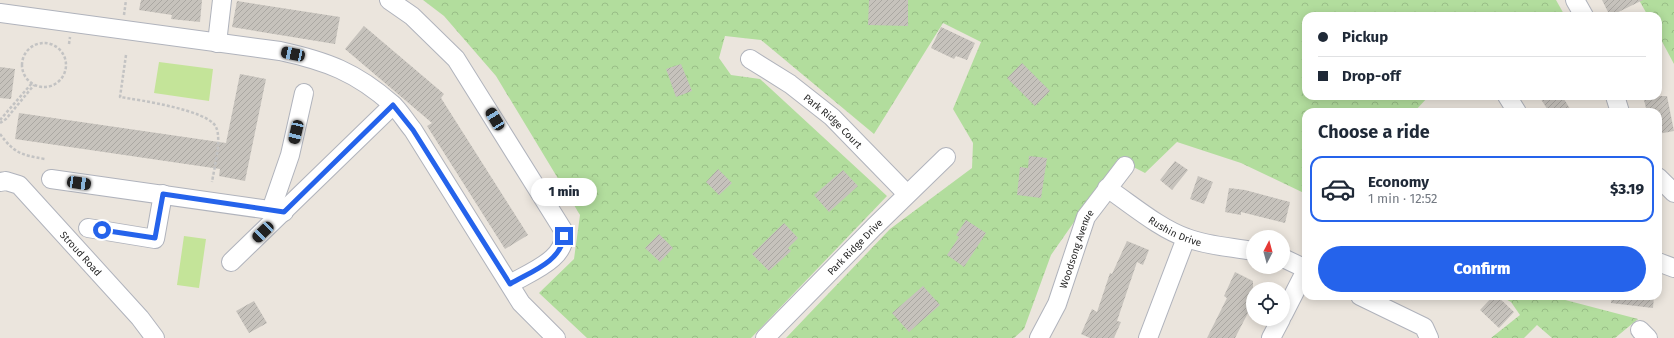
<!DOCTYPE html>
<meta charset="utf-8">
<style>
:root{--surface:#fff;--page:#f2f2f3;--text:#1f2937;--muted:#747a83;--line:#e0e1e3;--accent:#2563eb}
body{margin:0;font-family:"Fira Sans",sans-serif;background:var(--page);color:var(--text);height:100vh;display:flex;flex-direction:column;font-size:15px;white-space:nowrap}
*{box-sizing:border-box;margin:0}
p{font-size:13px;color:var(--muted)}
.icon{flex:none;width:22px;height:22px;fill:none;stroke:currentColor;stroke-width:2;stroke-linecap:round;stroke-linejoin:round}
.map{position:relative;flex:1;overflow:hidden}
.drawer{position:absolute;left:1302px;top:108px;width:360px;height:192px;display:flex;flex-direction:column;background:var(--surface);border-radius:12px;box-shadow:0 2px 10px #0003}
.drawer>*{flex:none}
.banner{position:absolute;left:1302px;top:12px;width:360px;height:88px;border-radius:12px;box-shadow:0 2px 10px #0003;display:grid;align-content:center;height:88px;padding:0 16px;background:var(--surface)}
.needle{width:26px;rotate:6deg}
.fabs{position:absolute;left:1246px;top:230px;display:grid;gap:8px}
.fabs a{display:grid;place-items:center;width:44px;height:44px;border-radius:50%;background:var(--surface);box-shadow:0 2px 10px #0003;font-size:20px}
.end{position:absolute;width:18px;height:18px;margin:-9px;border:5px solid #2563eb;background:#fff;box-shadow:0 0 0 2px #fff}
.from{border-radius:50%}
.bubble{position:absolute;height:28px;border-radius:14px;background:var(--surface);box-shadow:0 2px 10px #0003;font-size:13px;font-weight:800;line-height:28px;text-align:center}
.car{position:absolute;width:12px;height:24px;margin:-12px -6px;border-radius:5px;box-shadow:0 0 3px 1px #0007;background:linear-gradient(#222 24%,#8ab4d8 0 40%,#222 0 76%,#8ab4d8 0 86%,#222 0)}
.banner b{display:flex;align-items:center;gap:14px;height:38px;font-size:15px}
.banner b+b{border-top:1px solid var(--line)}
.banner i{width:10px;height:10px;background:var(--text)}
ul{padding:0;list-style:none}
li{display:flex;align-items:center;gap:12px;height:66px;margin:0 8px 6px;padding:0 8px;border:2px solid transparent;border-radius:12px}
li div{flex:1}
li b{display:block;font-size:15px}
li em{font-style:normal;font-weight:800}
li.current{border-color:var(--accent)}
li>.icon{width:36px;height:36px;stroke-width:1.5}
h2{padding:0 16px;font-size:18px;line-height:48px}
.cta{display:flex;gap:8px;margin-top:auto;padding:8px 16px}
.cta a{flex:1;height:46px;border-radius:24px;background:var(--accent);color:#fff;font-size:16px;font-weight:800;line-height:46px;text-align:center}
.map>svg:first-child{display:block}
.forest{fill:url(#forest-crowns)}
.pitch{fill:#c4e499}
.building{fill:url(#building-hatch)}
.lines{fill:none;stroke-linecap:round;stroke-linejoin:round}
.minor-casing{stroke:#b0b3bc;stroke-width:20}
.path{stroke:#c3c3c3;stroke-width:2.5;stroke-dasharray:3 2;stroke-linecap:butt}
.minor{stroke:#fff;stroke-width:18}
.route{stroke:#2563eb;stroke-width:5}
.labels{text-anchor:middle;stroke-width:3;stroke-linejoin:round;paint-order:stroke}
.street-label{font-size:10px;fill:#2a2a2a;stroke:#fff}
</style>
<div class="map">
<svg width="1674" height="338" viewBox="0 0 1674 338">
<defs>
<pattern id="forest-crowns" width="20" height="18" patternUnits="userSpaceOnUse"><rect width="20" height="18" fill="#b2dd9d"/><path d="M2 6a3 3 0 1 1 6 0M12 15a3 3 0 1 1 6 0" fill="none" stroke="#99be87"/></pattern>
<pattern id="building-hatch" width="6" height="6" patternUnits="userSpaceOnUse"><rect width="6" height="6" fill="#c6c2bc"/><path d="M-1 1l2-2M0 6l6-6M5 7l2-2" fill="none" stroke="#aaa7a2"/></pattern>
</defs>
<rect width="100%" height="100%" fill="#ebe5dd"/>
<path class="forest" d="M 423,0 L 1556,0 L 1565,16 L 1521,16 L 1518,13 L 1512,16 L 1306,16 L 1306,96 L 1429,96 L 1414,112 L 1306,112 L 1306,194 L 1241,163 L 1177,142 L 1145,173 L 1118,159 L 1051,255 L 1024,329 L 1014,338 L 786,338 L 890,229 L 972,168 L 973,143 L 953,109 L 981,42 L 943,23 L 874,134 L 761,40 L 725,36 L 719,58 L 731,75 L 760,79 L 887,196 L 751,338 L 587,338 L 539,293 L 574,259 L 580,215 L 496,76 L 444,16 Z
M 1639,0 L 1674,0 L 1674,64 L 1658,34 L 1658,16 L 1648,16 Z
M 1500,296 L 1550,296 L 1638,319 L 1615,338 L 1552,338 L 1537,325 L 1524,338 L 1491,338 L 1520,315 L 1511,302 Z"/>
<path class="pitch" d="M 159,62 L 213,69 L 209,101 L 154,93 Z
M 184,236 L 206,239 L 199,288 L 177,285 Z"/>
<path class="building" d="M 141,0 L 202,0 L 200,22 L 171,19 L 172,15 L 139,10 Z
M 869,0 L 908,0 L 908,26 L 868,25 Z
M 1602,0 L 1643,0 L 1610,16 Z
M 237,1 L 340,17 L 335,44 L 232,27 Z
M 364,26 L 444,94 L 441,98 L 528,235 L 505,249 L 427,126 L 432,123 L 345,49 Z
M 941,27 L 975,43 L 967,60 L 956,56 L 954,59 L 931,48 Z
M 1022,63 L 1050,91 L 1035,106 L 1007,78 Z
M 681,64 L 692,91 L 676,97 L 666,69 Z
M 0,67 L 15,69 L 11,99 L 0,98 Z
M 240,74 L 266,79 L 245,181 L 219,176 L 220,169 L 15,139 L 19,113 L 226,143 Z
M 1539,96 L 1562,96 L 1572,112 L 1549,112 Z
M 1643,96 L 1667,96 L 1674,131 L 1658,134 L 1658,112 L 1647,112 Z
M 1029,156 L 1047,158 L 1041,198 L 1017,195 L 1020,167 L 1028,168 Z
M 1175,161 L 1188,170 L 1172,190 L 1160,180 Z
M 718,169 L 732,183 L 719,195 L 706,182 Z
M 843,170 L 858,186 L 829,212 L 814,195 Z
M 1198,176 L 1213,182 L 1204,204 L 1190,199 Z
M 1229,188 L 1245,190 L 1290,202 L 1285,223 L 1241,212 L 1241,215 L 1225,212 Z
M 966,220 L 986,233 L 964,267 L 947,255 L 959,237 L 956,235 Z
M 784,223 L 798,238 L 788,248 L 791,251 L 769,271 L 752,254 Z
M 659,234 L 673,248 L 660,262 L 645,248 Z
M 1127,241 L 1149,250 L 1143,265 L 1137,262 L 1117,321 L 1121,322 L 1114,338 L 1090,338 L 1081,334 L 1092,309 L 1097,312 L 1110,273 L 1112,274 Z
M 1235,272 L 1253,281 L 1253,311 L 1250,309 L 1235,338 L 1207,338 L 1227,298 L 1224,296 Z
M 923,286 L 940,305 L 909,332 L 892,313 Z
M 1493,296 L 1497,296 L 1514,312 L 1499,328 L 1480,310 Z
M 1612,296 L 1654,296 L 1653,308 L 1611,303 Z
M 254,301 L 267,323 L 249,333 L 236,311 Z"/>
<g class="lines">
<g class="minor-casing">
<g id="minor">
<path d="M 389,0 L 412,16 L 456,59 L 563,230 C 570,258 530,272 510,284"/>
<path d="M 1575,0 L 1584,16"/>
<path d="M 0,13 L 280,51 C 326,61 356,72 392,104 C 400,111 406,122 413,130 L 521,303 L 556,338"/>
<path d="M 217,43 L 222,0"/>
<path id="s1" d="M 750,59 L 790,84 L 832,117 L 907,194"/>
<path d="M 1507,96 L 1517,112"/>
<path d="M 1615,96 L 1620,112"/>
<path d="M 1658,177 L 1674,193"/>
<path d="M 51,179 L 284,212"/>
<path id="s2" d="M 0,182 L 6,181 L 19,185 L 140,318 L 155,338"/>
<path id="s3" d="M 1107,188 C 1131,204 1160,229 1187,238 C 1208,246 1231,247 1253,251"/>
<path d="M 271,210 L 290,155 L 304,93"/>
<path d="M 88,228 L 155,239 L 163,194"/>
<path d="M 1283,258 L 1306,269"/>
<path d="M 231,262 L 393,105"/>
<path d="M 1658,262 L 1674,268"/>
<path d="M 1360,296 L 1424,327 L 1429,338"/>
<path d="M 1283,315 L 1306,270"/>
<path d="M 1640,330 L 1648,338"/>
<path id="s4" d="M 765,338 L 874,227 L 946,157"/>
<path id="s5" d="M 1039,338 L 1057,304 L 1086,217 L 1125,166"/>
<path d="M 1148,338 L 1186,238"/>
<path d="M 1271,338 L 1281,319"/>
</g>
</g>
<path class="path" d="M 124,15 L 126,0
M22 65a22 22 0 1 1 44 0a22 22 0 1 1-44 0Z
M 69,44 L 70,37
M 126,55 L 120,97 C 139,100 208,110 216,127 C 222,139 214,169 212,182
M 0,120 L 32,83
M 0,123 L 6,119 L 34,85
M 0,134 C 14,153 21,155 45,159"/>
<use href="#minor" class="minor"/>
</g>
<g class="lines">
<path class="route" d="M 102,230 L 155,238 L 163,194 L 284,212 L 393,105 L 413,130 L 510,284 C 530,272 561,262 564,236"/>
</g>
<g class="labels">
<g class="street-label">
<text dy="4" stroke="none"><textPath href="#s1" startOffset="104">Park Ridge Court</textPath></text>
<text dy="4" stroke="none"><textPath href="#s3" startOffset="81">Rushin Drive</textPath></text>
<text dy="4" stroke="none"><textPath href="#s4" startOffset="128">Park Ridge Drive</textPath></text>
<text dy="4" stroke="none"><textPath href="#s5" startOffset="97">Woodsong Avenue</textPath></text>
<text dy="4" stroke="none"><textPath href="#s2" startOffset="112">Stroud Road</textPath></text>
</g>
</g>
</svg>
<div class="fabs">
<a><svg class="needle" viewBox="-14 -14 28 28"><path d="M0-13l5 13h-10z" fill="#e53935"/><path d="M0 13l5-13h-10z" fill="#747a83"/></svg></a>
<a><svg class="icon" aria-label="locate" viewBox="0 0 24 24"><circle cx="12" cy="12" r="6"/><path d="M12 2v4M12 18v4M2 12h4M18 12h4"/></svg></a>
</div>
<i class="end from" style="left:102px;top:230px"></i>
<i class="end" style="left:564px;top:236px"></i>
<div class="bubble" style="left:531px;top:178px;width:66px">1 min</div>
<i class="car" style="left:293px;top:54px;rotate:282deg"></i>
<i class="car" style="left:495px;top:119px;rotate:329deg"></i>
<i class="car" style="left:296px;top:132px;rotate:193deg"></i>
<i class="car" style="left:79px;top:183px;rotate:98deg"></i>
<i class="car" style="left:263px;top:232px;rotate:226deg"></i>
<div class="banner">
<b><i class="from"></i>Pickup</b>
<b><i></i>Drop-off</b>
</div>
<section class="drawer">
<h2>Choose a ride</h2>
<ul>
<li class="current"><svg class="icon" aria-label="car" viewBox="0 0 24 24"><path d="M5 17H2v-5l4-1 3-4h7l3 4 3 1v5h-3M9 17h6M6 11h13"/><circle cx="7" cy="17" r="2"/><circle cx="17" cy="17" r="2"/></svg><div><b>Economy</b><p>1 min · 12:52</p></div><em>$3.19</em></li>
</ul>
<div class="cta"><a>Confirm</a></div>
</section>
</div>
